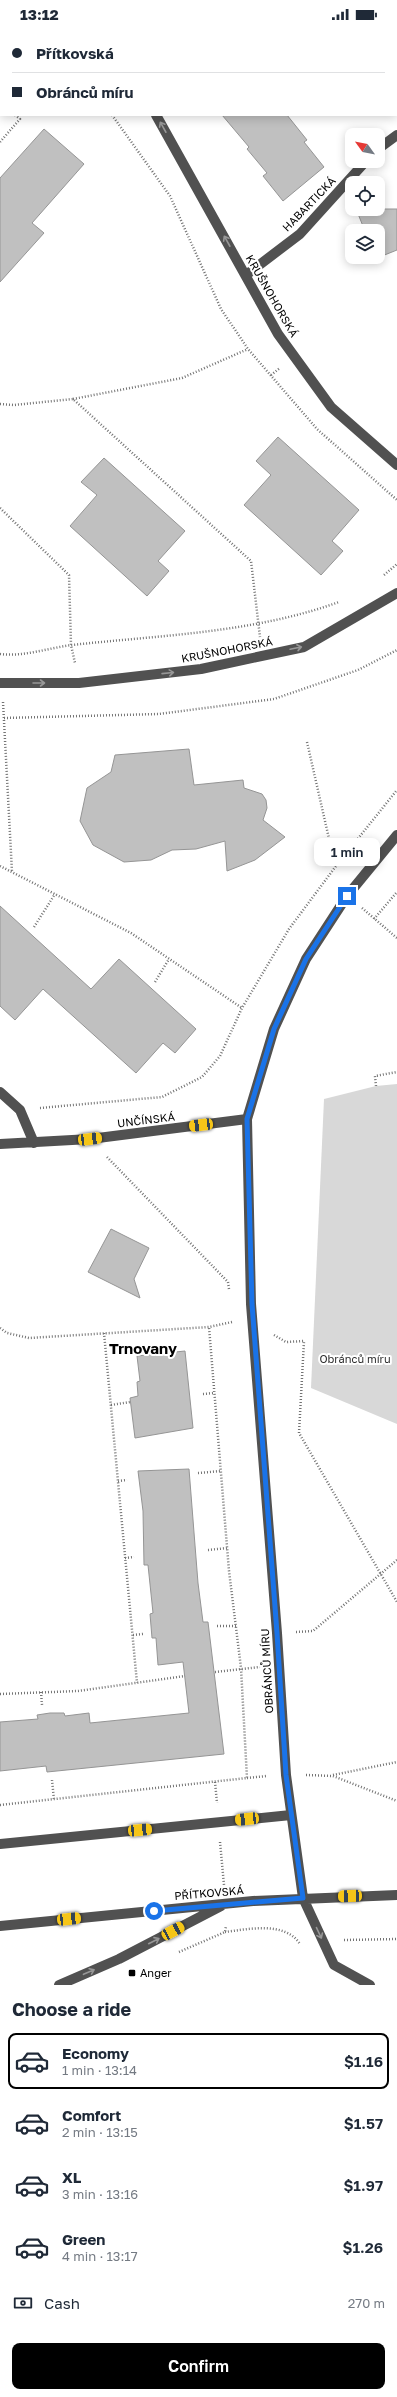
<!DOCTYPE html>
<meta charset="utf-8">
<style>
:root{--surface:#fff;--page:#f2f2f3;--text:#1f2937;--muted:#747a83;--line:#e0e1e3;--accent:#000}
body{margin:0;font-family:"Golos Text",sans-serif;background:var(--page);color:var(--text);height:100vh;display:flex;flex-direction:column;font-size:15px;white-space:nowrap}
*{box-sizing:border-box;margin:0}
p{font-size:13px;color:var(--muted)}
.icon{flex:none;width:22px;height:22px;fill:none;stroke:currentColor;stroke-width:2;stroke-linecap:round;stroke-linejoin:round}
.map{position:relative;height:1957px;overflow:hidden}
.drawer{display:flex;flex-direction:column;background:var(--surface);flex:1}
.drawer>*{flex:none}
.top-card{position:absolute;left:0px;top:0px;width:397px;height:88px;box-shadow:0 2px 10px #0003;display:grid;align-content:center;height:88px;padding:0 12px;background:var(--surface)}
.needle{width:26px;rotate:303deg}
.fabs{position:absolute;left:345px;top:100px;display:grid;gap:8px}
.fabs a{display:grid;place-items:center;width:40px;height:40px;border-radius:8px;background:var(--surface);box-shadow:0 2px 10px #0003;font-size:20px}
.end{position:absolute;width:18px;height:18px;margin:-9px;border:5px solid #1a73e8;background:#fff;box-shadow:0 0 0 2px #fff}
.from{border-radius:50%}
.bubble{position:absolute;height:28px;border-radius:8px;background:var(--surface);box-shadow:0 2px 10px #0003;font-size:13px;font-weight:600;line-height:28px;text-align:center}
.car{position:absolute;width:12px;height:24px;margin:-12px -6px;border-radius:5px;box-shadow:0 0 3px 1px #0007;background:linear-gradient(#f5c518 24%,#345 0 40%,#f5c518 0 76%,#345 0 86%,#f5c518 0)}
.top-card b{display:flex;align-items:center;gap:14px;height:38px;font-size:15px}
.top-card b+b{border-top:1px solid var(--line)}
.top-card i{width:10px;height:10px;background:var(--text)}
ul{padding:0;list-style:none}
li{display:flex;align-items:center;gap:12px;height:56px;margin:0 8px 6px;padding:0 4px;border:2px solid transparent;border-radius:8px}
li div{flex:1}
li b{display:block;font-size:15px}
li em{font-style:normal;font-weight:600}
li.on{border-color:var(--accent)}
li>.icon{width:36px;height:36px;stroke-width:1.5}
h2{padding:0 12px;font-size:18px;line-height:48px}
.pay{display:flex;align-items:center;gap:10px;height:44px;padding:0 12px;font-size:15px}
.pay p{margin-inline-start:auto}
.cta{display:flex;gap:8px;margin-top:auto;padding:8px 12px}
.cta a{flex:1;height:46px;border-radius:8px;background:var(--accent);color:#fff;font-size:16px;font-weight:600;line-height:46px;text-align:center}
.status{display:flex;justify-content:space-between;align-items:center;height:28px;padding:0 20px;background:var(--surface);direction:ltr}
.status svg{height:11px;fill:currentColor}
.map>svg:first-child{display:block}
.green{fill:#d8d8d8}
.building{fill:#c0c0c0;stroke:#959595}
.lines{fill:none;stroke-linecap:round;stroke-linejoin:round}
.path{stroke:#737373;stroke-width:2.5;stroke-dasharray:1 2;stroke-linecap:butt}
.minor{stroke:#515151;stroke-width:10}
.oneway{stroke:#979797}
.route{stroke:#1a73e8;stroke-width:5}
.poi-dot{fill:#000;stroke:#fff;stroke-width:1.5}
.labels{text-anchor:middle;stroke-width:4;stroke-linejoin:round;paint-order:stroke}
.street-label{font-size:11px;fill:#000;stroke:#fff}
.park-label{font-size:11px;fill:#2f2f2f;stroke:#fff}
.poi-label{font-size:11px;fill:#000;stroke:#fff;text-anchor:start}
.district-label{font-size:15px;font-weight:bold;fill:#000;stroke:#fff}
</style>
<div class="status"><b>13:12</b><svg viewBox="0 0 49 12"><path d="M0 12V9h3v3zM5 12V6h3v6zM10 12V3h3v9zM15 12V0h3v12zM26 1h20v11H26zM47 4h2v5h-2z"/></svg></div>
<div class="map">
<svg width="397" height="1957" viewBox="0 0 397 1957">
<rect width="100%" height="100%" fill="#fff"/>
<path class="green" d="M 397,1056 L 397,1396 L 311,1360 L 324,1071 L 376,1058 Z"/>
<path class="building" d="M 222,87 L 287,87 L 307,112 L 304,114 L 324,139 L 283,173 L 263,148 L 267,145 L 247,121 L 249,119 Z
M 44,101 L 84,136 L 32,195 L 44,205 L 0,254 L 0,150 Z
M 356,181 L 397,181 L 397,222 L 377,230 L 378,203 L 365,203 Z
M 278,409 L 359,482 L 332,513 L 343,523 L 321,547 L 244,477 L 271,447 L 256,433 Z
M 104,430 L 185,503 L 158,533 L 169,543 L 147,568 L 70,498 L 97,467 L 81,454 Z
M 189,721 L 194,757 L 243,752 L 244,760 L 262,766 L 266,772 L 267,780 L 263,792 L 285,809 L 255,832 L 227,843 L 225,813 L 196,821 L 172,822 L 151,832 L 124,834 L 93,817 L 80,793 L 87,760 L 111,744 L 115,727 Z
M 0,878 L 91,961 L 119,931 L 196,1001 L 175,1025 L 163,1015 L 136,1045 L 43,961 L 15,992 L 0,978 Z
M 111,1201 L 149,1220 L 134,1251 L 140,1270 L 88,1244 Z
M 185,1323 L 193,1400 L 135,1410 L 130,1370 L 138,1368 L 137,1354 L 140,1353 L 137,1328 Z
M 189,1441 L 198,1555 L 203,1594 L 208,1594 L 224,1726 L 47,1744 L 46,1738 L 0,1743 L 0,1694 L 38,1691 L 37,1687 L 50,1685 L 64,1685 L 65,1688 L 89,1685 L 90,1695 L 189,1685 L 183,1634 L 158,1637 L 156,1610 L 152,1610 L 150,1586 L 153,1585 L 148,1537 L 144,1537 L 143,1483 L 138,1443 Z"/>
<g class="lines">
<path class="path" d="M 0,73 L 1,74
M 112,87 L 170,168 L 221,281 L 248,321 L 317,401 L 397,472
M 0,114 L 20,91 L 15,87
M 271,347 L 280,340
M 73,371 L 182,350 L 248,321
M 0,376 L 14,377 L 73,371 L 251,533 L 260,609
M 0,480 L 69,547 L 71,617 L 75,635
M 384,547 L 397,536
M 0,626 C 24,629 48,620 72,617 C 162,607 253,605 339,574
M 3,674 L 12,844
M 4,690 L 159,686 L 274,671 L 358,642 L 397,622
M 307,714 L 335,837
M 0,838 L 131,905 L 242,980
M 362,880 L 397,910
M 374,891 L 397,864
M 34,899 L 55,866
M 155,954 L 169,931
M 376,1058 L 375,1048 L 397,1044
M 40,1080 L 162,1069 L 202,1049 L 220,1028 L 242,980 L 289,901 L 336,838 L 397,762
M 107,1129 L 228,1254 L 229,1261
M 0,1300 L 7,1305 L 29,1310 L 209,1299 L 232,1294
M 104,1305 L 137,1655
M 274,1307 L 286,1314 L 304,1313 L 299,1405 L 397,1574
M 203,1366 L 214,1365
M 111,1377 L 130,1374
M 198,1445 L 221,1443
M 118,1453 L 127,1452
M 208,1522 L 227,1520
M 125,1530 L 134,1529
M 217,1598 L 236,1598
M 296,1604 L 313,1603 L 397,1532
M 133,1607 L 143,1606
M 215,1644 L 260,1639
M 41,1664 L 42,1677
M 0,1666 L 78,1663 L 185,1648
M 306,1747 L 333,1748 L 397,1773
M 333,1747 L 397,1734
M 247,1750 L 267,1748
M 52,1752 L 54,1772
M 215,1754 L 217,1775
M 0,1777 L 247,1750 L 241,1640 L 229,1543 L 209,1299
M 220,1814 L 224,1857
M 225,1904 C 249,1901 285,1893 300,1916
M 344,1912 L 397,1911
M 179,1924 L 225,1904 L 226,1898"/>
<path class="minor" d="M 91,0 L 92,1
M 156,87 L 278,306 L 331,379 L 397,437
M 378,121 L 397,107
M 246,247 L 300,206 L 366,133
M 0,655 L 79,655 L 201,641 L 304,619 L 397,565
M 0,1064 L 20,1082 L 34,1115
M 0,1116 L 90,1111 L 247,1091
M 0,1816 L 291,1787
M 0,1898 L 253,1873 L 397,1867
M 59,1957 L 119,1931 L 221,1878
M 370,1957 L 334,1937 L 303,1870 L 286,1747 L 277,1605 L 251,1276 L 247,1091 L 274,1001 L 306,931 L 347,868 L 397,807"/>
</g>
<defs><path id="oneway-shaft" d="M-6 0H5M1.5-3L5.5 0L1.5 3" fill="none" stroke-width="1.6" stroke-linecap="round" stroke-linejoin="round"/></defs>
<g class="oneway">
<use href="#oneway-shaft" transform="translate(163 99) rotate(-119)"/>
<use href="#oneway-shaft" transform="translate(227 213) rotate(-119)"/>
<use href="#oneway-shaft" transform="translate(296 620) rotate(-12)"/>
<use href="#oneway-shaft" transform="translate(168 645) rotate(-6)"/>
<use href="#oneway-shaft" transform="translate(39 655)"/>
<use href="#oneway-shaft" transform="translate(319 1905) rotate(65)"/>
<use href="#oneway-shaft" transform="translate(154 1913) rotate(-27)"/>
<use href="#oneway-shaft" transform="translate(89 1944) rotate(-23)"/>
</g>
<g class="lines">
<path class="route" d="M 154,1883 L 303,1870 L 286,1747 L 277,1605 L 252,1276 L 247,1091 L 274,1001 L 306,931 L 347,868"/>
</g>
<rect class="poi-dot" x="128" y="1941" width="8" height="8" rx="2"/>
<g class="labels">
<g class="street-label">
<text transform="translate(309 176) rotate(-46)" y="4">HABARTICKÁ</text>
<text transform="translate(272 268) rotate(60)" y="4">KRUŠNOHORSKÁ</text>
<text transform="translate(227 622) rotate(-11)" y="4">KRUŠNOHORSKÁ</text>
<text transform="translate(146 1092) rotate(-7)" y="4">UNČÍNSKÁ</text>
<text transform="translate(267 1643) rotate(-93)" y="4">OBRÁNCŮ MÍRU</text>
<text transform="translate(209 1865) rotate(-5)" y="4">PŘÍTKOVSKÁ</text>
</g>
<g class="park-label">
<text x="355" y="1335">Obránců míru</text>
</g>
<g class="poi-label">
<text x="140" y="1949">Anger</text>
</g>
<g class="district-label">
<text x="143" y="1326">Trnovany</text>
</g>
</g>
</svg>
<div class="fabs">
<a><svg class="needle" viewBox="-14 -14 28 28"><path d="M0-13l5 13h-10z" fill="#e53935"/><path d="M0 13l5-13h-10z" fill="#747a83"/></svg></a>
<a><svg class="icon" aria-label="locate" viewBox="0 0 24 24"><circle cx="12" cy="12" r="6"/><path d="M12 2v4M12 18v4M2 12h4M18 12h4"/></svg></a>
<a><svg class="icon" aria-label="layers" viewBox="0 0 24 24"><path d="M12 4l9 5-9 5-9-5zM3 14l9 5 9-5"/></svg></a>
</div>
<i class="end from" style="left:154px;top:1883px"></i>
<i class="end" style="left:347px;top:868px"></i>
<div class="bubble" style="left:314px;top:810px;width:66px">1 min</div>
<i class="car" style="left:201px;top:1097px;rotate:263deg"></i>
<i class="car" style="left:90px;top:1111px;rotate:83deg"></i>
<i class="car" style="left:247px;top:1791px;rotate:264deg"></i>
<i class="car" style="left:140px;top:1802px;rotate:85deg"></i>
<i class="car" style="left:350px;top:1868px;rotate:268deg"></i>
<i class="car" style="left:69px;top:1891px;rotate:84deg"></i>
<i class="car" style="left:173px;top:1903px;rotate:62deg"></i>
<div class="top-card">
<b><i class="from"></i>Přítkovská</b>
<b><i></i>Obránců míru</b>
</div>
</div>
<section class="drawer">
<h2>Choose a ride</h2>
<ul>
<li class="on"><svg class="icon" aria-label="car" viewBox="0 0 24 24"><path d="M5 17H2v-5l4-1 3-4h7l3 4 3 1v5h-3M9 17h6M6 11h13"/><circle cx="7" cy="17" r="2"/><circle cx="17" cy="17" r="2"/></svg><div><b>Economy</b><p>1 min · 13:14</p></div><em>$1.16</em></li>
<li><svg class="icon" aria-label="car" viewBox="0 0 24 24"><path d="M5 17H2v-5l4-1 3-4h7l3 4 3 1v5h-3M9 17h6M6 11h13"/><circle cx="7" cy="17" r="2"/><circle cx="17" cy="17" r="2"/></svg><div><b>Comfort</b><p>2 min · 13:15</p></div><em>$1.57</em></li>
<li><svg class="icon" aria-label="car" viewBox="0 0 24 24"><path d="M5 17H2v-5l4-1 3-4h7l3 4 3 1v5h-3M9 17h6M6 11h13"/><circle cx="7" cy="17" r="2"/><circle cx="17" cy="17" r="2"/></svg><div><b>XL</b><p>3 min · 13:16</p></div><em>$1.97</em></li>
<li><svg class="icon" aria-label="car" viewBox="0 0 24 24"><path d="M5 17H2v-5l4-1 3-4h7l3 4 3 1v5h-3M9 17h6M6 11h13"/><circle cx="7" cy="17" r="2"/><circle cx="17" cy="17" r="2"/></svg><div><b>Green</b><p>4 min · 13:17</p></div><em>$1.26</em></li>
</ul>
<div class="pay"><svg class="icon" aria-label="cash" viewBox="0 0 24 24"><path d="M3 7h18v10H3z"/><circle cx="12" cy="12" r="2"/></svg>Cash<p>270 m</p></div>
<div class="cta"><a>Confirm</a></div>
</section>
